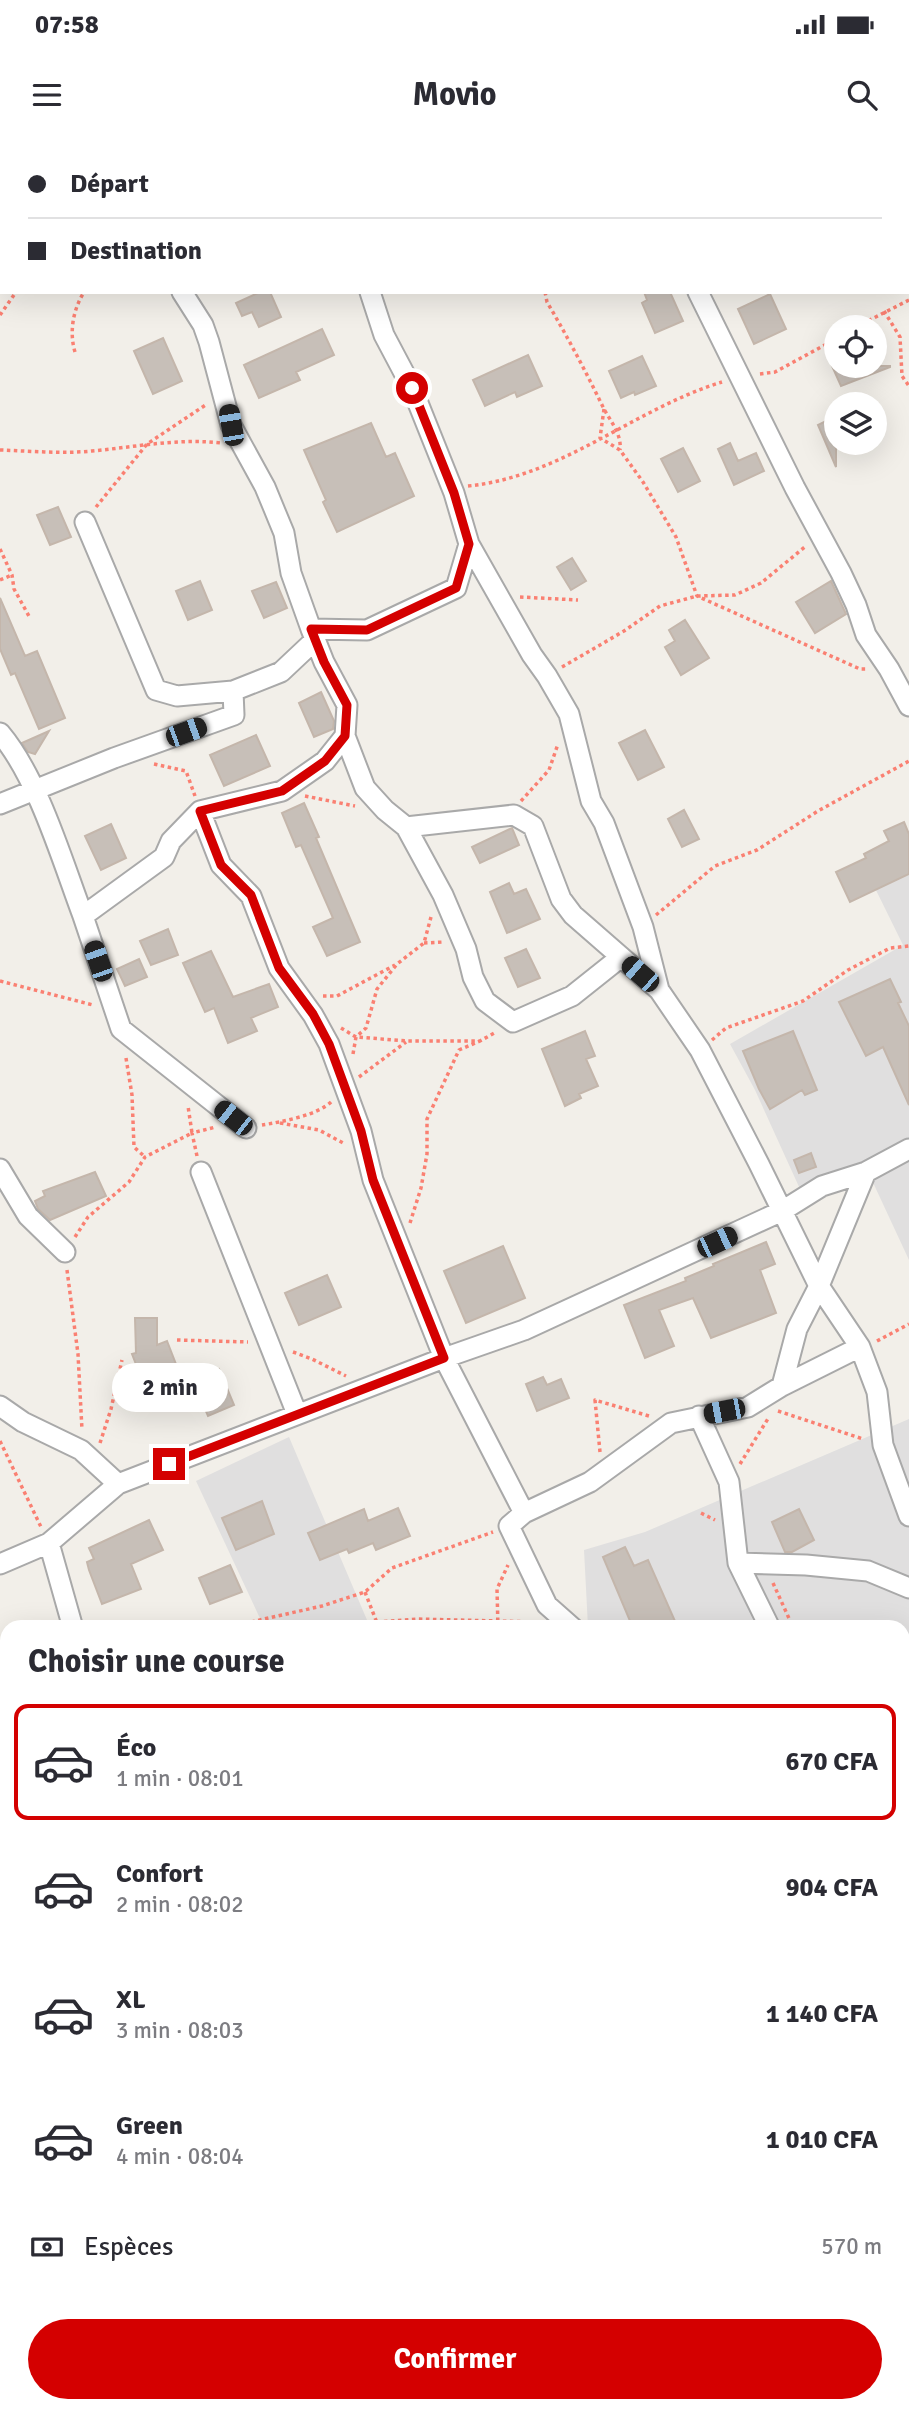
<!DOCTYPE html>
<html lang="fr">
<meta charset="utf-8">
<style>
:root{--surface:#fff;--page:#f2f2f3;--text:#2b2b33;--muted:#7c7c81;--line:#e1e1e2;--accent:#d40000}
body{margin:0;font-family:Signika,sans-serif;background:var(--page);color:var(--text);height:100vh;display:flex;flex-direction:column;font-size:26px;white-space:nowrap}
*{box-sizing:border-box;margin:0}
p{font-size:23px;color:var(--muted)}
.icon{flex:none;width:38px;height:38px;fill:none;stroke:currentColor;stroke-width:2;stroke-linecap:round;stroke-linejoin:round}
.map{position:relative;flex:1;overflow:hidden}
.side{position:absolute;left:0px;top:1480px;width:910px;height:793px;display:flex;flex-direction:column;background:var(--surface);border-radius:21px 21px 0 0;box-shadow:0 7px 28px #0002}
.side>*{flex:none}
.guide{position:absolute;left:0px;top:0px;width:910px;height:154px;box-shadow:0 7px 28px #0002;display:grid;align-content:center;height:154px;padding:0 28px;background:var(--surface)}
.fabs{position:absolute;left:824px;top:175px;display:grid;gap:14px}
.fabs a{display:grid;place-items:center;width:63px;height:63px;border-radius:50%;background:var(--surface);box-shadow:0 7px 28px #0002;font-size:35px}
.end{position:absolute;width:32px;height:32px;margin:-16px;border:9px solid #d40000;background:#fff;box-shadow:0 0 0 4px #fff}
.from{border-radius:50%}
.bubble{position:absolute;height:49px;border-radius:24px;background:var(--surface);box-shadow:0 7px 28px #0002;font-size:23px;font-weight:700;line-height:49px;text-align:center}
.car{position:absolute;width:21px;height:42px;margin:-21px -10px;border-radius:9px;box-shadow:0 0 5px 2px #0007;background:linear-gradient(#222 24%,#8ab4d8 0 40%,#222 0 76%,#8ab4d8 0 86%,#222 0)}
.guide b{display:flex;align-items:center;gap:24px;height:66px;font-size:26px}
.guide b+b{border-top:2px solid var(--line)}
.guide i{width:18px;height:18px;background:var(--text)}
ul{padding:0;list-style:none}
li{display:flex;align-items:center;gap:21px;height:116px;margin:0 14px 10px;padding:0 14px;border:4px solid transparent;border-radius:14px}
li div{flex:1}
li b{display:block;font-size:26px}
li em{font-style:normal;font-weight:700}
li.active{border-color:var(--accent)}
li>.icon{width:63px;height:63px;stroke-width:1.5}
h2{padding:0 28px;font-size:32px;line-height:84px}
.pay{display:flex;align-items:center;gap:18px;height:77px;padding:0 28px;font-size:26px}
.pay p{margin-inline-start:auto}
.button{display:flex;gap:14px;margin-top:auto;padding:14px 28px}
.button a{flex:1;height:80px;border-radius:42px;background:var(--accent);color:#fff;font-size:28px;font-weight:700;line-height:80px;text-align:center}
.status{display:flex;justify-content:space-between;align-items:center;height:49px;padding:0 35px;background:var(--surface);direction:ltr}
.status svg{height:19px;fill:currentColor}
header{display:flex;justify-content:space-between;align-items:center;height:91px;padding:0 28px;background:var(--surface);font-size:32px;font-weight:700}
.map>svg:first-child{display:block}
.residential{fill:#e0dfdf}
.building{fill:#c7bfb8;stroke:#c4b6ab;stroke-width:2}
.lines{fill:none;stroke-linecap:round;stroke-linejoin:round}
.street-casing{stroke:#a9a9a9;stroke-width:23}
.path{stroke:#fa8072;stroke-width:3.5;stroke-dasharray:3.5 3.5;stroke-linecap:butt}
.street{stroke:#fff;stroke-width:19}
.route{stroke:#d40000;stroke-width:9}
</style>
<div class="status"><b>07:58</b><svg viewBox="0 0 49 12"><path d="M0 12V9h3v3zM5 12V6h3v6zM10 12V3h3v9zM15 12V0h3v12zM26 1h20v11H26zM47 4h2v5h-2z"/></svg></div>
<header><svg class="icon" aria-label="menu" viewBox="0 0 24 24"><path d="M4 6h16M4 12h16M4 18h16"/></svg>Movio<svg class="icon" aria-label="search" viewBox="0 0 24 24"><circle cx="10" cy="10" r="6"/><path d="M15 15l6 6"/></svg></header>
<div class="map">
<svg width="909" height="2273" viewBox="0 0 909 2273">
<rect width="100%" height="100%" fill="#f2efe9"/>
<path class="residential" d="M 909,723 L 909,1120 L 863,1021 L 800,1049 L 755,950 L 730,904 L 903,805 L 871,740 Z
M 909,1279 L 909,2273 L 73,2273 L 89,2266 L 903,2266 L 903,1488 L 588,1487 L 584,1410 L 645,1392 Z
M 289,1297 L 370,1487 L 264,1487 L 196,1341 Z
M 0,2148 L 7,2162 L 7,2266 L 53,2266 L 56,2273 L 0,2273 Z"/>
<path class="building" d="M 260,152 L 270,152 L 281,177 L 259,187 L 252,172 L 242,176 L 236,163 Z
M 644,152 L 670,152 L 683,181 L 655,193 L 642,163 L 647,160 Z
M 770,154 L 786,189 L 754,204 L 738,169 Z
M 322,189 L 334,215 L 296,232 L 300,240 L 259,258 L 244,225 Z
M 163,198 L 182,241 L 153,254 L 134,211 Z
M 528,215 L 542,246 L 517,257 L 515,252 L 485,266 L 473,240 Z
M 642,216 L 656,246 L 635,255 L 634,252 L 621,258 L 609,231 Z
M 832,226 L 890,226 L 890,227 L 841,246 Z
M 836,276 L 836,327 L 818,285 Z
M 371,283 L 386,317 L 395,313 L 414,356 L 337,392 L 323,362 L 326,360 L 304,310 Z
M 730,303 L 738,321 L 756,313 L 764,331 L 734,345 L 718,309 Z
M 683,308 L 700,341 L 678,352 L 661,319 Z
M 58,367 L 71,397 L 50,405 L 37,375 Z
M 572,418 L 586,441 L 571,450 L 557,427 Z
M 200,441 L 212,470 L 188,480 L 176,451 Z
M 831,441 L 846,474 L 815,493 L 796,462 Z
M 276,442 L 287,468 L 264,478 L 252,451 Z
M 0,458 L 25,516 L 37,511 L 65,578 L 39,589 L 15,533 L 11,535 L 0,509 Z
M 685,480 L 709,518 L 681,535 L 665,507 L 675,501 L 669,490 Z
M 321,552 L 334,581 L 333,589 L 314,597 L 299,563 Z
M 645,590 L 664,627 L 638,640 L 619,603 Z
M 49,591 L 35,614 L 28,612 L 22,603 Z
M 256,595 L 270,626 L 224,646 L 210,615 Z
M 304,663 L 319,697 L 316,698 L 360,802 L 327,816 L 313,787 L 333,778 L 301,705 L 296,707 L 282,673 Z
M 684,670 L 699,699 L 682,707 L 668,679 Z
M 904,682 L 909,694 L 909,734 L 850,762 L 836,732 L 866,718 L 864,714 L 889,701 L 884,691 Z
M 111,684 L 126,718 L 101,730 L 85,696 Z
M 512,688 L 519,705 L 480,723 L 472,707 Z
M 509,743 L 514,754 L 526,749 L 540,779 L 507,793 L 490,752 Z
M 168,789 L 178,815 L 151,825 L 140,801 Z
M 526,809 L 540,838 L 518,847 L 505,818 Z
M 211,811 L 233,857 L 269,844 L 278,867 L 251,878 L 257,891 L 228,903 L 214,868 L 205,872 L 183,823 Z
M 139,819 L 147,837 L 125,846 L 117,829 Z
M 890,839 L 901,862 L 898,863 L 909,886 L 909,965 L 883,907 L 866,916 L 839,862 Z
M 585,891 L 595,916 L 586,919 L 598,946 L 579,954 L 581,958 L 565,966 L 542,909 Z
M 793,891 L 817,950 L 805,955 L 802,950 L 770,969 L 759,949 L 743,911 Z
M 811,1013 L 816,1027 L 799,1033 L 794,1020 Z
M 95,1032 L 106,1056 L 50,1080 L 38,1069 L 35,1061 L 45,1056 L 43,1051 Z
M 766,1102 L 775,1124 L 760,1130 L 776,1173 L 711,1198 L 693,1158 L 659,1170 L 674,1206 L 645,1218 L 624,1165 L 686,1141 L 685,1138 L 714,1126 L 713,1124 Z
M 503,1106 L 525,1158 L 466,1183 L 444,1131 Z
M 327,1135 L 341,1167 L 299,1185 L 285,1153 Z
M 135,1178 L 157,1178 L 157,1205 L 167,1201 L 179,1232 L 144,1245 L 132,1214 L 136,1213 Z
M 219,1229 L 234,1265 L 208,1276 L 192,1239 Z
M 543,1237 L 547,1245 L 561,1239 L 569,1258 L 537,1271 L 526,1244 Z
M 262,1361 L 274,1394 L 236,1410 L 222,1378 Z
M 398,1368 L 410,1396 L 376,1410 L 373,1403 L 349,1413 L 347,1409 L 320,1420 L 308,1393 L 364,1369 L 368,1381 Z
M 799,1369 L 814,1400 L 792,1412 L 785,1412 L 772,1382 Z
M 149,1380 L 163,1410 L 131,1424 L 141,1449 L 102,1464 L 89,1430 L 87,1422 L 94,1419 L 89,1408 Z
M 625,1407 L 634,1426 L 648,1420 L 678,1488 L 633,1488 L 603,1417 Z
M 230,1425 L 242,1452 L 210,1464 L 199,1438 Z"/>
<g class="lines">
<g class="street-casing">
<path id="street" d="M 108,0 L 108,2
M 322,0 L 322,2
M 623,0 L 624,2
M 182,152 L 203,185 L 209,202 L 231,285 L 265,347 L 284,393 L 291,433 L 311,489 L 324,522 L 347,565 L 345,596 L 365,648 L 385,670 L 406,687 L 514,675 L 533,686 L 561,759 L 573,775 L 659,850
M 370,152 L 384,195 L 412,248 L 454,353 L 469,404 L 532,515 L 547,536 L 569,574 L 591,661 L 604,683 L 643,787 L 659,850 L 700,910 L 759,1024 L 819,1146 L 860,1207 L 877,1252 L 883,1305 L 909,1376
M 698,152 L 795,348 L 841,433 L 856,465 L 866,495 L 889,529 L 909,566
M 85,382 L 156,550 L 177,556 L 233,551 L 281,532 L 315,500
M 311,489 L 367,490 L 456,448 L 469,404
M 0,593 C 38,638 62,720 83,776
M 0,664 L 114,618 L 234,575 L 233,551
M 200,671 L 221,725 L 251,756 L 279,828 L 313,875 L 329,904 L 361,991 L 373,1040 L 444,1218 L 524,1373
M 406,687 L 443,755 L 466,809 L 473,837 L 485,861 L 513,882 L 572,856 L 621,817
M 246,988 L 121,889 L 83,776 L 164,717 L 171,701 L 200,671 L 282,651 L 325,621 L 345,596
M 0,1029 L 28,1076 L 65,1112
M 201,1032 L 297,1274
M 782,1246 L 797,1189 L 819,1146 L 866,1032
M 0,1266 L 23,1282 L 81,1310 L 118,1344
M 699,1276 L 729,1342 L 738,1423 L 770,1488
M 49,1403 L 73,1488
M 738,1423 L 806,1425 L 868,1431 L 909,1448
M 0,1424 L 49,1403 L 118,1344 L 444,1218 L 524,1190 L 782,1071 L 822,1046 L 866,1032 L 909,1009
M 573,1488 L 547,1465 L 509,1386 L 524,1373 L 590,1342 L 671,1283 L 748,1267 L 782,1246 L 860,1207
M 0,1614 L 7,1610
M 903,1710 L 909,1709
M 903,1930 L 909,1927
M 0,2104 L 7,2101
M 903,2154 L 909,2151
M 0,2172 L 7,2184
M 63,2266 L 68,2273
M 317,2266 L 319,2273
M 652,2266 L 656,2273
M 741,2266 L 750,2273
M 139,2273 L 153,2266
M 883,2273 L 897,2266"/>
</g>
<path class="path" d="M 467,0 L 467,2
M 908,26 L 909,26
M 0,134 L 2,134
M 545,152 L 547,162 C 567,196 585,230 602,265 C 609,280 622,293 620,310
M 884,171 L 900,197 L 902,236 L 909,246
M 0,175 L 16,152
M 856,187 L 909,160
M 75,212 C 69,192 73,170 84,152
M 760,234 L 775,232 L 836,199
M 604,269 L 600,298 L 620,310 L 643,342 L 676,397 L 697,456 L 860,529 L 867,529
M 0,310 C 30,311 62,314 92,311 C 136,307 177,298 221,303
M 468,346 C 561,337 634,269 722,242
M 96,367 L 147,304 L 207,264
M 0,409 L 12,435 L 14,449 L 30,478
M 0,440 L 12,435
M 520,457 L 578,460
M 562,527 L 624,491 L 660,466 L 697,456 L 735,455 L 761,443 L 806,406
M 154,624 L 186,631 L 195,656
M 305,656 L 355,666
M 521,661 L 549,630 L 558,604
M 656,775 L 715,726 L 757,710 L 818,671 L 909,621
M 424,803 L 444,802
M 0,841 L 93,865
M 323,856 L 337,856 L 395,825
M 341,888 L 356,897 L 408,901 L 480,901 L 496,892
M 712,900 L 726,888 L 803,861 L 848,830 L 890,808 L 909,806
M 353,914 L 356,897 L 366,888 L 377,849 L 397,824 L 424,803 L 431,777
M 126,918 L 132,955 L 134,1007 L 145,1017
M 359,937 L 406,902
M 280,983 L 319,990 L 345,1004
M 262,985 C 281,982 319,975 332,961
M 197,1016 L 192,993 L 216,987
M 410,1083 L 421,1048 L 427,1014 L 427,979 L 459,910 L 480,901
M 75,1097 L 88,1077 L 129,1042 L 145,1017 L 192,993 L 188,966
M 67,1130 L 78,1214 L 82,1290
M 177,1200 L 248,1202
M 877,1201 L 909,1184
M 293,1212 L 312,1219 L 346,1236
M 778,1271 L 863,1299
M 0,1301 L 41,1387
M 100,1303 L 111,1269 L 122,1220
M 600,1312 L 595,1260 L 649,1276
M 740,1324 L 769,1277
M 701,1373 L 715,1380
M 773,1443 L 792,1485 L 791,1488
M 365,1452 L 379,1488
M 377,1482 L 417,1479 L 538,1482
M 224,1488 L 322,1466 L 365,1452 L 392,1428 L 493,1392
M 498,1488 L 497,1449 L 508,1425
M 0,1872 L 7,1884"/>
<use href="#street" class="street"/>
</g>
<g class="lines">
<path class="route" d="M 169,1324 L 444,1218 L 373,1040 L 361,991 L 329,904 L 313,874 L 279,828 L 251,755 L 221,725 L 200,671 L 282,651 L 325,621 L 345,596 L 347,565 L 324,522 L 311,489 L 367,490 L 456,448 L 469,404 L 454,353 L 412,248"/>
</g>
</svg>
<div class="fabs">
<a><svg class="icon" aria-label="locate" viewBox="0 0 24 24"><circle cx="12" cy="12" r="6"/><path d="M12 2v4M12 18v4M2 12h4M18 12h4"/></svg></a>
<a><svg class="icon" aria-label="layers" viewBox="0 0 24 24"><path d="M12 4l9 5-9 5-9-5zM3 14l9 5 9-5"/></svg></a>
</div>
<i class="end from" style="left:412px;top:248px"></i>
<i class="end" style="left:169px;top:1324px"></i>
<div class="bubble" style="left:112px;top:1223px;width:116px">2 min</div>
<i class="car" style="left:231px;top:285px;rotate:350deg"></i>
<i class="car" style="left:186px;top:592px;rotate:70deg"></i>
<i class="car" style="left:98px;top:821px;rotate:341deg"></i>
<i class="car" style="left:640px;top:834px;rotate:311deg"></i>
<i class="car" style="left:233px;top:978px;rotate:308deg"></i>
<i class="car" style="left:717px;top:1102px;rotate:65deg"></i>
<i class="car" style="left:724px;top:1271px;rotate:259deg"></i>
<div class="guide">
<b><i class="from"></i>Départ</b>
<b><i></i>Destination</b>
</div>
<section class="side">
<h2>Choisir une course</h2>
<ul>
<li class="active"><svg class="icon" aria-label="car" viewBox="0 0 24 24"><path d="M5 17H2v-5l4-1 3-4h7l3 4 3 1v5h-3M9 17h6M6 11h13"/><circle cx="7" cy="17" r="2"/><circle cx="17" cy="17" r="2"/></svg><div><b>Éco</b><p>1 min · 08:01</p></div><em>670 CFA</em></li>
<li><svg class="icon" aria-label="car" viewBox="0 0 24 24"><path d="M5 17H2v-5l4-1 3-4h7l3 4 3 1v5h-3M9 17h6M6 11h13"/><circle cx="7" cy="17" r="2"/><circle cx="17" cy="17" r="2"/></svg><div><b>Confort</b><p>2 min · 08:02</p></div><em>904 CFA</em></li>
<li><svg class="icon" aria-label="car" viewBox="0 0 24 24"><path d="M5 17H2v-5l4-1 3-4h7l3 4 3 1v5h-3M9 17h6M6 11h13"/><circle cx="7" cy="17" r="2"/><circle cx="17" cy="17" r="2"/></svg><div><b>XL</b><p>3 min · 08:03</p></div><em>1 140 CFA</em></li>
<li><svg class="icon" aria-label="car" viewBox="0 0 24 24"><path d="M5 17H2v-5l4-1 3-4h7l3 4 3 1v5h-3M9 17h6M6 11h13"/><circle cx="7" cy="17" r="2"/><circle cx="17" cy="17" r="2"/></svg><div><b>Green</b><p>4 min · 08:04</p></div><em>1 010 CFA</em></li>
</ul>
<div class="pay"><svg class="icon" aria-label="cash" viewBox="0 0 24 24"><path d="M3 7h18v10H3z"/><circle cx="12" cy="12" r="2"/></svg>Espèces<p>570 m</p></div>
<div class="button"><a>Confirmer</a></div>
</section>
</div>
